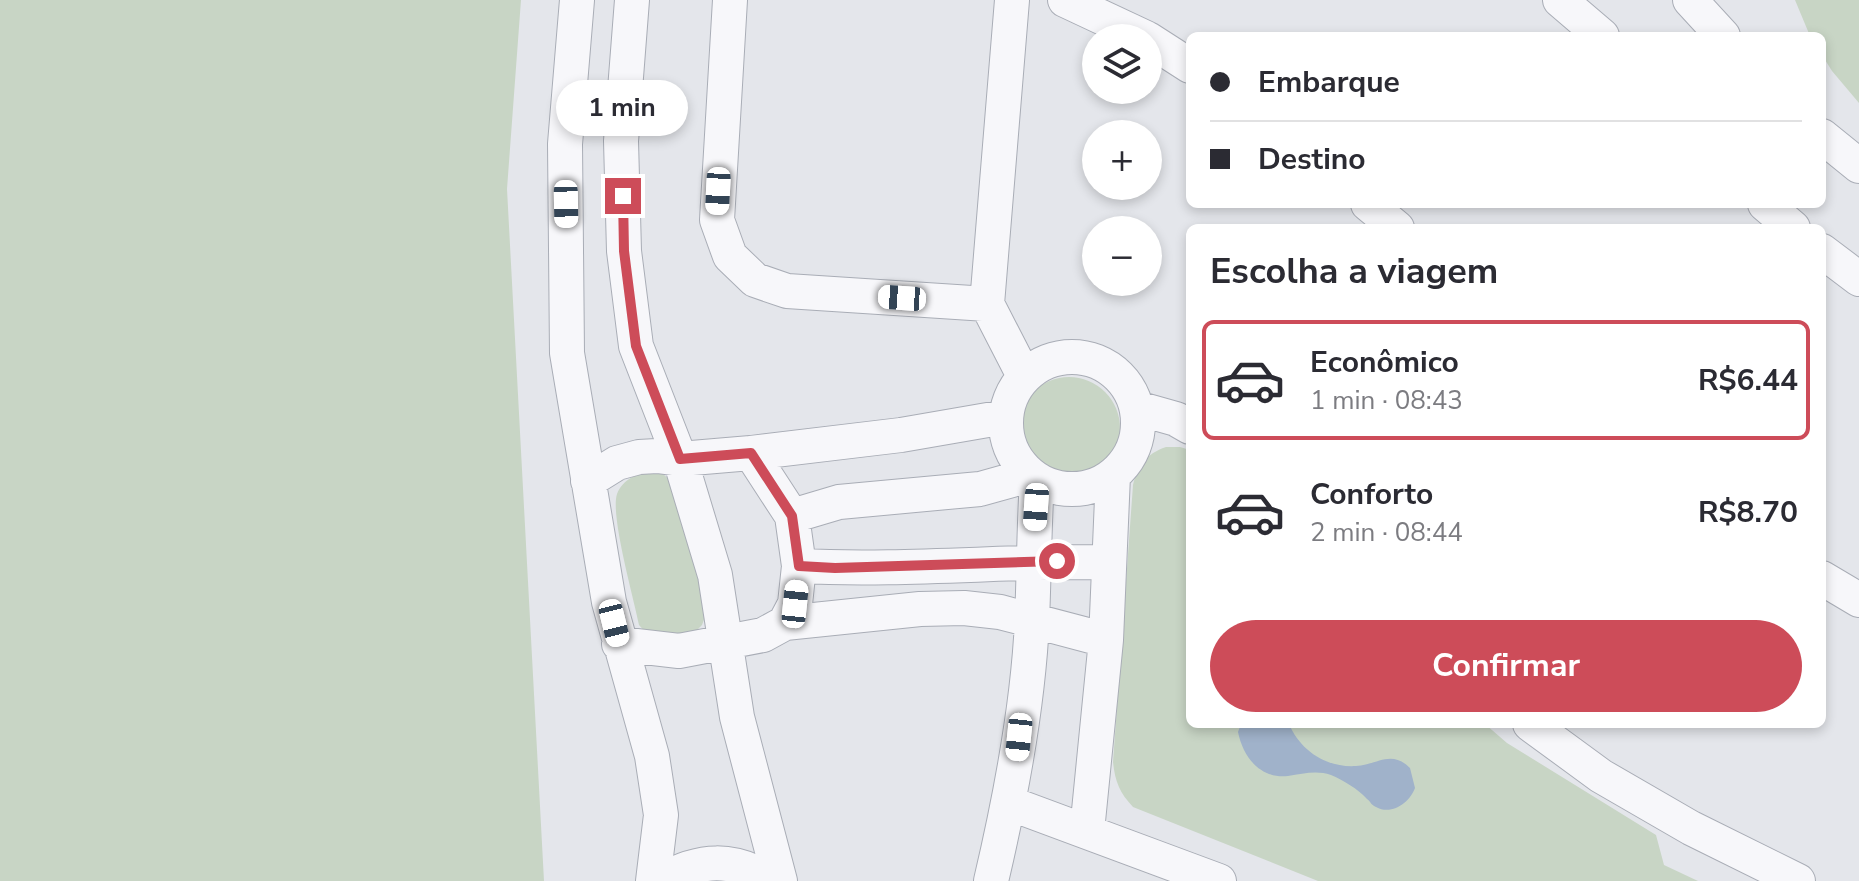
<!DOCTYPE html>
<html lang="pt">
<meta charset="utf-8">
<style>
:root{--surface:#fff;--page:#f2f2f3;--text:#2b2b33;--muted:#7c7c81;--line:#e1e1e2;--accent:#cd4c59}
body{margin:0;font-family:"Nunito Sans",sans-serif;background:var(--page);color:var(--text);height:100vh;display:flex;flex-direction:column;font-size:30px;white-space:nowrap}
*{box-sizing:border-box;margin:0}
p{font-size:26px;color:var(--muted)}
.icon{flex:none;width:44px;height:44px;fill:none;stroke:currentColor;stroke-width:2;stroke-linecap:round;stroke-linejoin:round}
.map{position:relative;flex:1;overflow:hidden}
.sheet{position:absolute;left:1186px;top:224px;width:640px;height:504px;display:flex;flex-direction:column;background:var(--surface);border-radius:12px;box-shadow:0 4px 12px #0003}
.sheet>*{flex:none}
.banner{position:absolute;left:1186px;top:32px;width:640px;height:176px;border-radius:12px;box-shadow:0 4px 12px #0003;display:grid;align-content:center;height:176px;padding:0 24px;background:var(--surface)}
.controls{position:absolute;left:1082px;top:24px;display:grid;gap:16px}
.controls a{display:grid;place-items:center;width:80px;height:80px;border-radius:50%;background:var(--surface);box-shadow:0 4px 12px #0003;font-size:40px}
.end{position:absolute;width:36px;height:36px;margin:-18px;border:10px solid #cd4c59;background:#fff;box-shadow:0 0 0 4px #fff}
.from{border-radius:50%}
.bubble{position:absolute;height:56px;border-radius:28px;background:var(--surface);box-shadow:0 4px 12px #0003;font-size:26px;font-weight:700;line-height:56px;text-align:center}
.car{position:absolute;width:24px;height:48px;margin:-24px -12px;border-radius:10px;box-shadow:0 0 6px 2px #0007;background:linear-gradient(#fff 24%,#345 0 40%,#fff 0 76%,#345 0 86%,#fff 0)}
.banner b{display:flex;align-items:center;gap:28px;height:76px;font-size:30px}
.banner b+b{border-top:2px solid var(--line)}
.banner i{width:20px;height:20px;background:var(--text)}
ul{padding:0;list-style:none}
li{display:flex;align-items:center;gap:24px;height:120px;margin:0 16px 12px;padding:0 8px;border:4px solid transparent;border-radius:12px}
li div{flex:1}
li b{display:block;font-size:30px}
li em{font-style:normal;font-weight:700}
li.selected{border-color:var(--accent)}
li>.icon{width:72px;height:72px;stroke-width:1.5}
h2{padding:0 24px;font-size:36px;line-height:96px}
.cta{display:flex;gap:16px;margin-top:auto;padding:16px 24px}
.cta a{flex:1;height:92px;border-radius:48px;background:var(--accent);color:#fff;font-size:32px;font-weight:700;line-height:92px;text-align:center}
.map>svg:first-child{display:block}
.green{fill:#c8d5c5}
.water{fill:#a0b2ca}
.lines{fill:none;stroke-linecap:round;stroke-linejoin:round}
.minor-casing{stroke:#a9adb6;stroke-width:36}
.minor{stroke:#f7f7fa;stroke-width:34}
.route{stroke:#cd4c59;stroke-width:10}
</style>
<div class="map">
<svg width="1859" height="881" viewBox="0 0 1859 881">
<rect width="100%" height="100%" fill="#e4e6eb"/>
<path class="green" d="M 0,0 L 521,0 L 507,189 L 544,881 L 0,881 Z
M 1795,0 L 1859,0 L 1859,103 L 1832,71 L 1822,55 L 1822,36 L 1810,36 Z
M1018 428a51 51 0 1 1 102 0a51 51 0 1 1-102 0Z
M 1166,447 L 1180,447 L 1190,450 L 1190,724 L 1485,724 L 1507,743 L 1656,835 L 1664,865 L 1698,881 L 1318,881 L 1133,807 C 1120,793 1115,782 1113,762 L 1133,485 C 1138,465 1146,454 1166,447 Z
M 652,472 L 663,474 L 680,489 L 706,614 L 702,625 L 693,634 L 647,634 L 639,625 C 634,599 610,515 617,494 C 623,479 637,473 652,472 Z"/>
<path class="water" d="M 1241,724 L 1289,724 C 1300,750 1326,768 1356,766 C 1377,765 1391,749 1410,768 L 1415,788 C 1410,802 1392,816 1376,807 C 1370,804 1372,803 1367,799 C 1358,789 1343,780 1331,775 C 1316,770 1303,774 1288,776 C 1260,779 1243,757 1238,732 Z"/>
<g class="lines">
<g class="minor-casing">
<path id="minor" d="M 577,0 L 565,144 L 567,353 L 609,602 L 652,756 L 661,815 L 653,881
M 632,0 L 621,141 L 624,251 L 636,346 L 680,459 L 715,575 L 737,717 L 780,881
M 730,0 L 717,220 L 730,256 L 755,280 L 787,291 L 987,304
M 1012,0 L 987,304 L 1024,376
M 1065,0 L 1146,38
M 1560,0 L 1602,36
M 1690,0 L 1723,36
M 1148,39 L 1190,66
M 1822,136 L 1859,166
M 1368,204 L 1397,228
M 1765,204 L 1793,228
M 1822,251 L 1859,279
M1006 423a66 66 0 1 1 132 0a66 66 0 1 1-132 0Z
M 1137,408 L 1176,419 L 1190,427
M 751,453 L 901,435 L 1005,417
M 588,481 L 617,463 L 639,457 L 657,456 L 680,459 L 751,453 L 792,516 L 799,566 L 795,604 L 785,623 L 763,635 L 679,651 L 619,644
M 792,516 L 839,502 L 980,489 L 1030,475
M 799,566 C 902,571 1005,561 1108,562
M 1822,578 L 1859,600
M 785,623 L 920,609 L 964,608 L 1000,612 L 1106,640
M 1530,724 L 1601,776 L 1691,828 L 1798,881
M 1009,803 L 1219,881
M 1087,831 L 1106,640 L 1113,475
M 660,881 C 700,858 733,857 772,881
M 991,881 C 1011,796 1028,708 1032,621 C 1034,574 1034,527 1037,480"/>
</g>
<use href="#minor" class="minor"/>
</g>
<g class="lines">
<path class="route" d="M 623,196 L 624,251 L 636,346 L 680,459 L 751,453 L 792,516 L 799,566 L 835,568 L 1057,561"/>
</g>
</svg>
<div class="controls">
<a><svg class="icon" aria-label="layers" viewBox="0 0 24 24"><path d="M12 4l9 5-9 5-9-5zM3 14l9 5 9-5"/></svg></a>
<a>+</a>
<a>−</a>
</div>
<i class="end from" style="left:1057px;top:561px"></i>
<i class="end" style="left:623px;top:196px"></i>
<div class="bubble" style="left:556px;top:80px;width:132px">1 min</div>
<i class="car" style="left:718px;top:191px;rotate:183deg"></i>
<i class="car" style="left:566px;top:204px;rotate:179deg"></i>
<i class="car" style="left:902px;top:298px;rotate:274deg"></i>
<i class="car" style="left:1036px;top:507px;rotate:184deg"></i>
<i class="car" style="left:795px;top:604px;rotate:6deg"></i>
<i class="car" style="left:614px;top:623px;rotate:166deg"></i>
<i class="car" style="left:1019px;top:737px;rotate:186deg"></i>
<div class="banner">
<b><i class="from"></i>Embarque</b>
<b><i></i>Destino</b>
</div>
<section class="sheet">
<h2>Escolha a viagem</h2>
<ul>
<li class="selected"><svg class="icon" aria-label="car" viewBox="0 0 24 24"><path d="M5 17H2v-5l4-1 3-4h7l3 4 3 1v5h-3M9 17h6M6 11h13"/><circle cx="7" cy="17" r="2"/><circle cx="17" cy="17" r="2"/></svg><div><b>Econômico</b><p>1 min · 08:43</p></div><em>R$6.44</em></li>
<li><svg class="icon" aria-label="car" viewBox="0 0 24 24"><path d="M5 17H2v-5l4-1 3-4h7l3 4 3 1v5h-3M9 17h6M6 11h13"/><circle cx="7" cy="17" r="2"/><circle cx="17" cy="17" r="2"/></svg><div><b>Conforto</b><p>2 min · 08:44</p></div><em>R$8.70</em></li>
</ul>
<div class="cta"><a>Confirmar</a></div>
</section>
</div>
